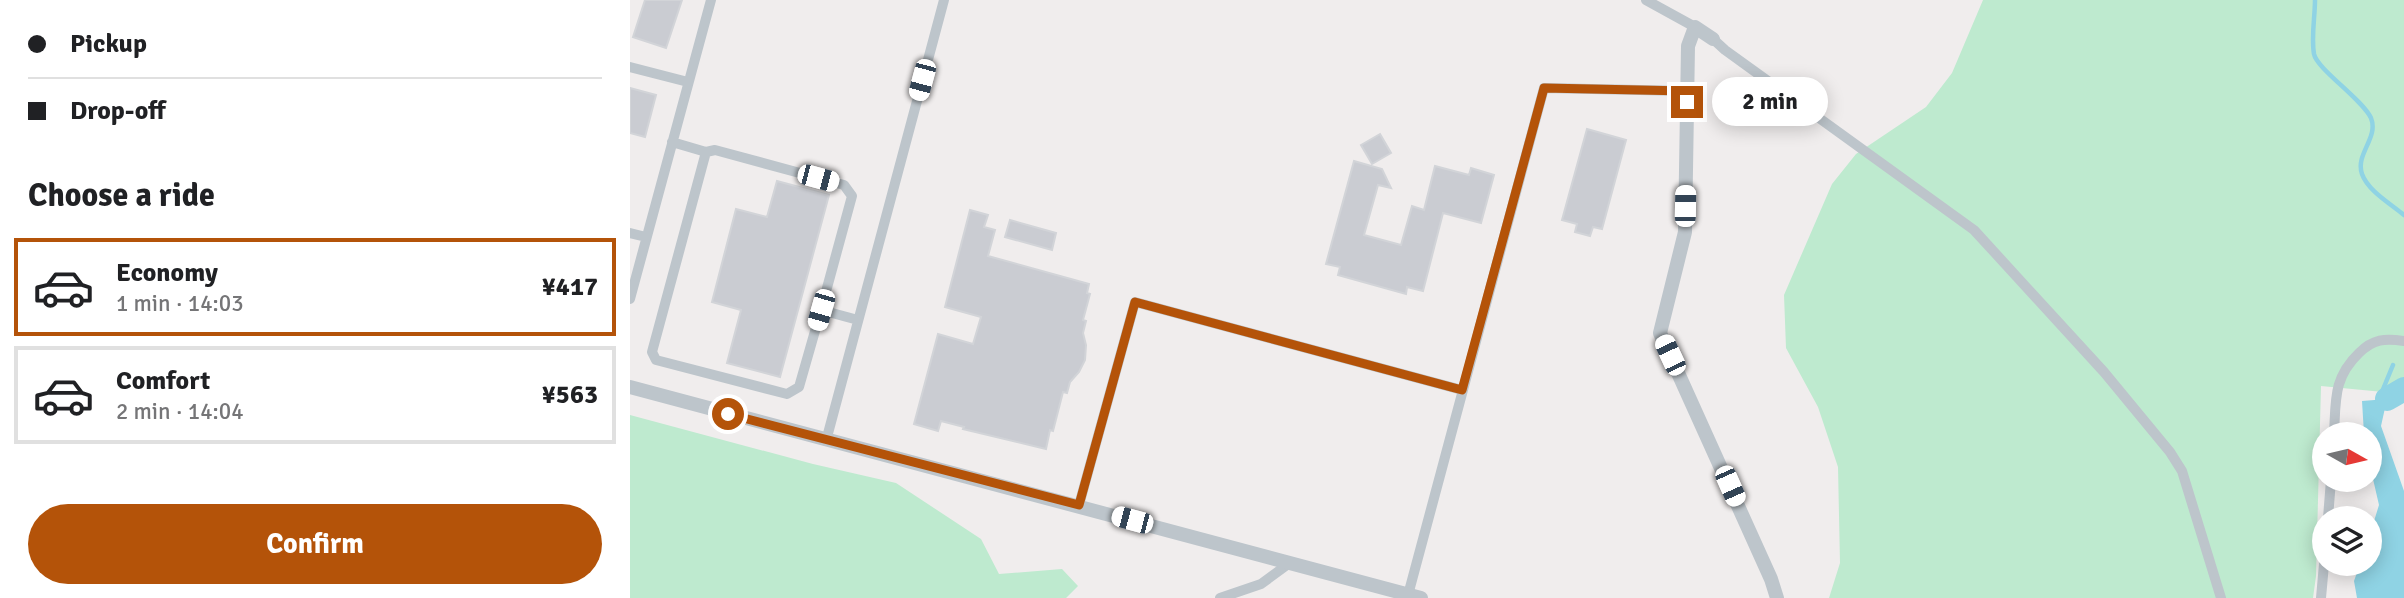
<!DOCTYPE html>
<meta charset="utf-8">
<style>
:root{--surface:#fff;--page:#f6f6f6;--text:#202124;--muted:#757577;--line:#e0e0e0;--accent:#b45309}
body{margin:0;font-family:Signika,sans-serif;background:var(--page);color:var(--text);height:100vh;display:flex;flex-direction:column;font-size:26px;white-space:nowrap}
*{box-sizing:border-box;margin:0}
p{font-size:23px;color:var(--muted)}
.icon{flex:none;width:38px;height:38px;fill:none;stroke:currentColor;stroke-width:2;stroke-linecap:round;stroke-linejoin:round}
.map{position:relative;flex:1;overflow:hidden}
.side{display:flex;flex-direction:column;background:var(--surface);width:630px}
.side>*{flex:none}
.hud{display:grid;align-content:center;height:154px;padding:0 28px;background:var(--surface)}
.needle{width:46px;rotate:98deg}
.buttons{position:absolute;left:1682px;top:422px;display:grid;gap:14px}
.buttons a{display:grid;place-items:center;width:70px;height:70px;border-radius:50%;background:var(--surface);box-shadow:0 4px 18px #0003;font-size:35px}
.end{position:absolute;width:32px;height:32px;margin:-16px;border:9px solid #b45309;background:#fff;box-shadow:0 0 0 4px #fff}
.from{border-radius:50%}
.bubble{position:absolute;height:49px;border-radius:24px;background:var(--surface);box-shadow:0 4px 18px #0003;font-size:23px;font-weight:700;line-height:49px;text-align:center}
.car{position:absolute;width:21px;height:42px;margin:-21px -10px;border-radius:9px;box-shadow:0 0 5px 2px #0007;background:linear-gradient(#fff 24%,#345 0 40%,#fff 0 76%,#345 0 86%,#fff 0)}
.hud b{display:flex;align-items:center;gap:24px;height:66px;font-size:26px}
.hud b+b{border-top:2px solid var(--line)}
.hud i{width:18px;height:18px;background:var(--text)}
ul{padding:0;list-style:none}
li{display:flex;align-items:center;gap:21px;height:98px;margin:0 14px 10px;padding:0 14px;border:4px solid var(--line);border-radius:0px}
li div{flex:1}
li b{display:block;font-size:26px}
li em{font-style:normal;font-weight:700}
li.selected{border-color:var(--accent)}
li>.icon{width:63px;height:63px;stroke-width:1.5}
h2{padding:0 28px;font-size:32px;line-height:84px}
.primary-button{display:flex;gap:14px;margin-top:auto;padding:14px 28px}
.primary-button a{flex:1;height:80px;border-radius:42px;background:var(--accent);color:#fff;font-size:28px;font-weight:700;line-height:80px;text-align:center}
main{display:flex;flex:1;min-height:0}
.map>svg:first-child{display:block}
.green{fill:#beeacf}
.water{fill:#8fd3e4}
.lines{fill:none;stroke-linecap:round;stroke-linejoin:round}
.stream{stroke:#8fd3e4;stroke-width:4.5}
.river{stroke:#8fd3e4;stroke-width:24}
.building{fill:#caccd2;stroke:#d2d4d8;stroke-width:2}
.minor{stroke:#bdc5cb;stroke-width:10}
.tertiary{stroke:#bdc5cb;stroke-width:14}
.route{stroke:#b45309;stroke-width:9}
</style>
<main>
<section class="side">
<div class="hud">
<b><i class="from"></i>Pickup</b>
<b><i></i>Drop-off</b>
</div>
<h2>Choose a ride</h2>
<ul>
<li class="selected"><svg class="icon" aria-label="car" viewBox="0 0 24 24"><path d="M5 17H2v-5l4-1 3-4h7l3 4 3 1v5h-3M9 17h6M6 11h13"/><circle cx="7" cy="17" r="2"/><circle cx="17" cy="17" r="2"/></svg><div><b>Economy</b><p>1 min · 14:03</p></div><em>¥417</em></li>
<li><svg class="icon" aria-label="car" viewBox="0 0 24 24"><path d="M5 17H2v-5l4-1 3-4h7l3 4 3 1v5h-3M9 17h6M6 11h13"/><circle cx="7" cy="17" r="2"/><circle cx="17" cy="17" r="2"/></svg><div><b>Comfort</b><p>2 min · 14:04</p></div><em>¥563</em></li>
</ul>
<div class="primary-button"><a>Confirm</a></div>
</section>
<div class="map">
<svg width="1774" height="598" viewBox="0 0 1774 598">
<rect width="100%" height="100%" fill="#f0eded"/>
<path class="green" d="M 1353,0 L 1774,0 L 1774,394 L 1691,386 L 1686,576 L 1683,598 L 1199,598 L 1210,563 L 1208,467 L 1188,407 L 1156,348 L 1154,295 L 1202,184 L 1226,154 L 1296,107 L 1322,73 Z
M 0,415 L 183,464 L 266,483 L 351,539 L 369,574 L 432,569 L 448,586 L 436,598 L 0,598 Z"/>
<path class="water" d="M 1757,399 L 1751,426 L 1774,491 L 1774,598 L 1727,598 L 1724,581 L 1730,564 L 1740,564 L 1740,534 L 1749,505 L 1740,466 L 1740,434 L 1734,434 L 1732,401 Z"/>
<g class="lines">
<path class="stream" d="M 1685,0 C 1685,17 1681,37 1684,54 C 1687,69 1732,99 1741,118 C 1749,138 1725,154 1732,174 C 1738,191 1761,204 1774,215
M 1749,399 L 1763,365"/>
<path class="river" d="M 1757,399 L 1774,389"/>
</g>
<path class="building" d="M 15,0 L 52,0 L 36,48 L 3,37 Z
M 0,88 L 26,95 L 15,137 L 0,133 Z
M 957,129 L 996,140 L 972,229 L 963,227 L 960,236 L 945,232 L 947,224 L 932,220 Z
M 750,134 L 761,153 L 742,164 L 731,145 Z
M 724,161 L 752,169 L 761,188 L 748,185 L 734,235 L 771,245 L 782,206 L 794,210 L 805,166 L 839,175 L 841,168 L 864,175 L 851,223 L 813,213 L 793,291 L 777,287 L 776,294 L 708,275 L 710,267 L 696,264 Z
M 147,181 L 199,195 L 150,377 L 97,363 L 111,310 L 82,302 L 106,209 L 137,217 Z
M 340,210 L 358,215 L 354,227 L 365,230 L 358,256 L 459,284 L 457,293 L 460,294 L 453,320 L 456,321 L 453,333 L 456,345 L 455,360 L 449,372 L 440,382 L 437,393 L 433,392 L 423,431 L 420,430 L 416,449 L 333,429 L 334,427 L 311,421 L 308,431 L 284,424 L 308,334 L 343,344 L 351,317 L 315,307 Z
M 380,220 L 426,233 L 422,250 L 375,237 Z"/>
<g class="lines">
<path class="minor" d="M 1016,0 L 1065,27
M 1083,39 L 1095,50 L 1344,230 L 1474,372 L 1540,452 L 1552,471 L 1591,598
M 0,67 L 58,82
M 42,142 L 76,152 L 22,352 L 26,360 L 157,394 L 169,387 L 191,310 L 228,320
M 76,152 L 85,150 L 214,185 L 222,196 L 191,310
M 0,233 L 16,237
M 0,299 L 81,0
M 1704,434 C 1706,400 1703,378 1729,353 C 1743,339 1755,338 1774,341
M 196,441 L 314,0
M 449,505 L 505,302 L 832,390
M 1698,518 L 1701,480
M 778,595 L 914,88 L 1057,91
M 590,598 L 631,584 L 661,562
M 1691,598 L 1694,564"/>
<path class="tertiary" d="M 1083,39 L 1065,27 L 1058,46 L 1055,232 L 1030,333 L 1141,579 L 1147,598
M 0,387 L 791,598"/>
</g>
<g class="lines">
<path class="route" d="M 98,414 L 449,505 L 505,302 L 832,390 L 914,88 L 1057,91 L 1057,102"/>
</g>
</svg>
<div class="buttons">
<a><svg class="needle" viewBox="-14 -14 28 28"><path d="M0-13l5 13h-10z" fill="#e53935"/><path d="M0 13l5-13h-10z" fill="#757577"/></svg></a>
<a><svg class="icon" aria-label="layers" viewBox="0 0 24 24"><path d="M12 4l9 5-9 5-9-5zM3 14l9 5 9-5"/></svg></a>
</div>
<i class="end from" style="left:98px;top:414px"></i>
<i class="end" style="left:1057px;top:102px"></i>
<div class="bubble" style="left:1082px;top:77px;width:116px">2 min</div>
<i class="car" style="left:292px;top:80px;rotate:195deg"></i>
<i class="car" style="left:188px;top:178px;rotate:105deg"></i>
<i class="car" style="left:1055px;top:206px;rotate:1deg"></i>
<i class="car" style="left:191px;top:310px;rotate:196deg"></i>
<i class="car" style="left:1040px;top:355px;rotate:335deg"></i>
<i class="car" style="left:1100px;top:486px;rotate:156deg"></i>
<i class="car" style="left:502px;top:520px;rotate:285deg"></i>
</div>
</main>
